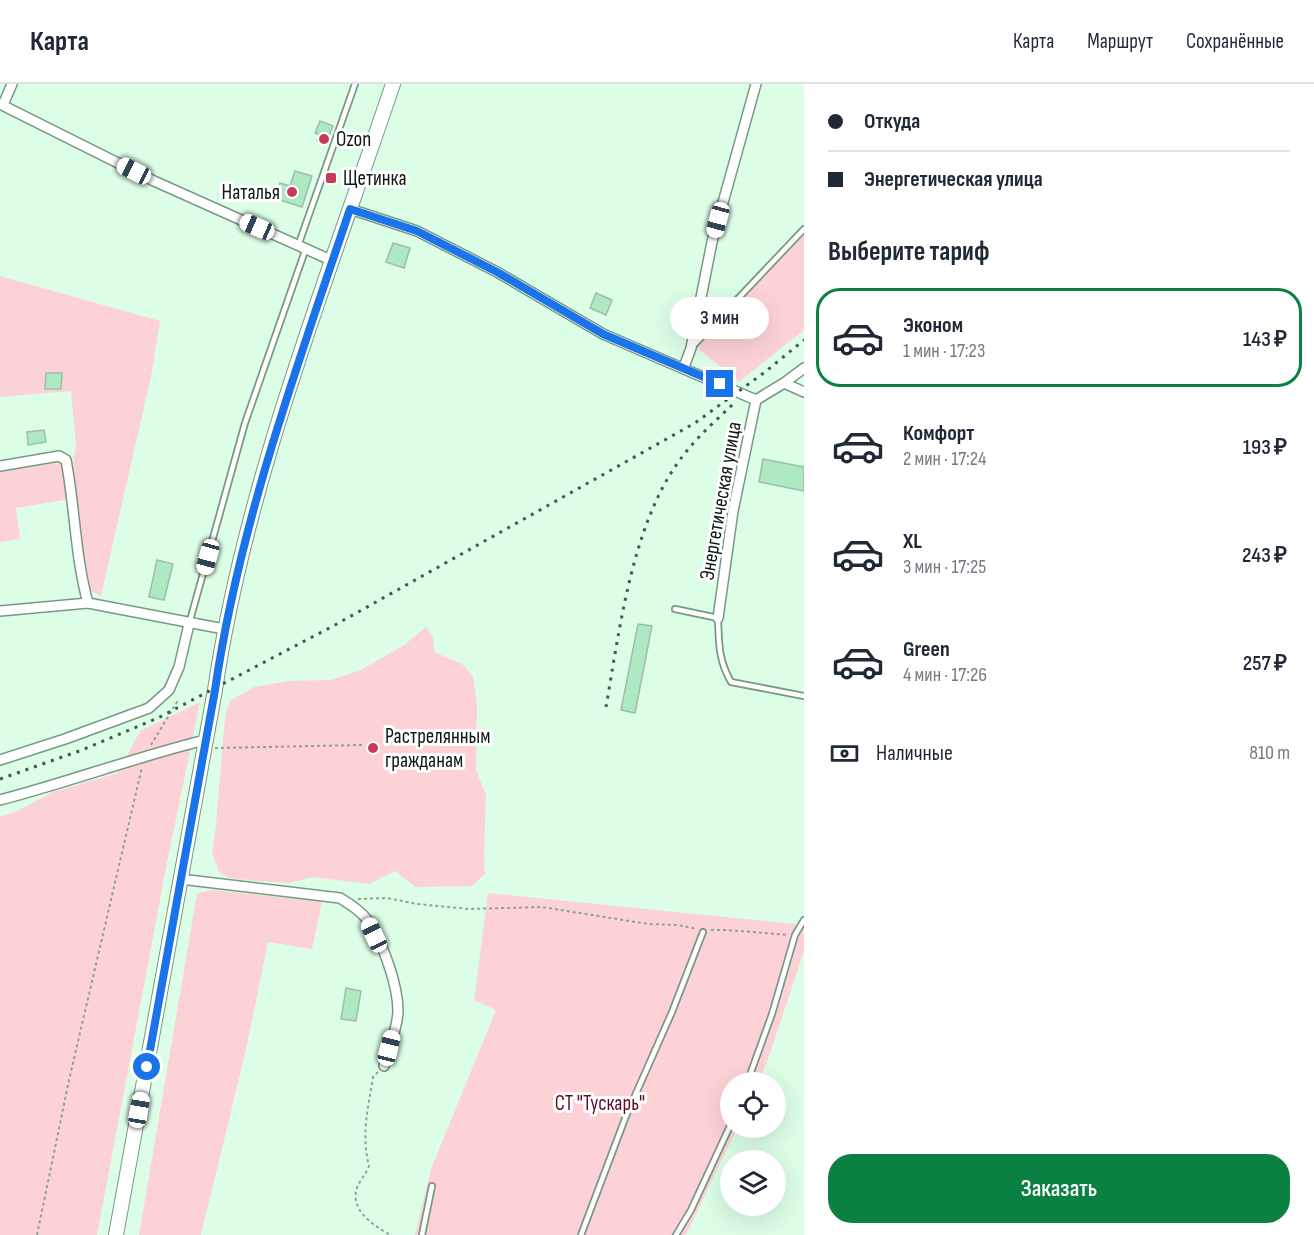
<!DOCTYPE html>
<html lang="ru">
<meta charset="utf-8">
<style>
:root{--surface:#fff;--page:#f6f6f7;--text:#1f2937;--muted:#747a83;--line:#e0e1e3;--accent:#0b8043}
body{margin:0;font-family:"Sofia Sans Condensed",sans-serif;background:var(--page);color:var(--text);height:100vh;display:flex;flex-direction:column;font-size:22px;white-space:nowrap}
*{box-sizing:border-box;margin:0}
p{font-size:20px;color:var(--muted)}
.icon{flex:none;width:33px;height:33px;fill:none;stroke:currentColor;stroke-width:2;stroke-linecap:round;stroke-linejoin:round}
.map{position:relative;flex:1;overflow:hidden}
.side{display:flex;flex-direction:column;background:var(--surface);width:510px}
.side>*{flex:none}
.top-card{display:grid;align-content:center;height:132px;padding:0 24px;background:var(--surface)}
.controls{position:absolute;left:720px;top:988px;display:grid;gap:12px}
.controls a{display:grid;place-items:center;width:66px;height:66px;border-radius:50%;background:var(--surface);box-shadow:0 6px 24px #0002;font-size:30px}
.end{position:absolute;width:27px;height:27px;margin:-14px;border:8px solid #1a73e8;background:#fff;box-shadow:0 0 0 3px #fff}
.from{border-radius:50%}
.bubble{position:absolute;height:42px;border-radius:21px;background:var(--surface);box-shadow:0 6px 24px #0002;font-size:20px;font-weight:600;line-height:42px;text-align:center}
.car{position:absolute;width:18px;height:36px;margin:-18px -9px;border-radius:8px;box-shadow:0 0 4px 2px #0007;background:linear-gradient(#fff 24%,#345 0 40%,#fff 0 76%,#345 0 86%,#fff 0)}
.top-card b{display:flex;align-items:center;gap:21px;height:57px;font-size:22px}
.top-card b+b{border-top:2px solid var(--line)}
.top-card i{width:15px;height:15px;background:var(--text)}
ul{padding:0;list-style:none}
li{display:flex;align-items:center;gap:18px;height:99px;margin:0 12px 9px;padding:0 12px;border:3px solid transparent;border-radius:24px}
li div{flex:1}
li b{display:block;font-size:22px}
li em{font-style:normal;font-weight:600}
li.active{border-color:var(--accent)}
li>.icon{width:54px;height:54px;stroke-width:1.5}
h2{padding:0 24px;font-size:27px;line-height:72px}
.pay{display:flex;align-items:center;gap:15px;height:66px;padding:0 24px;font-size:22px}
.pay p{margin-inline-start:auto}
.button{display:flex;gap:12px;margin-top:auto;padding:12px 24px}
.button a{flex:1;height:69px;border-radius:24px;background:var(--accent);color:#fff;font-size:24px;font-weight:600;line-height:69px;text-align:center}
header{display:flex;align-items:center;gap:36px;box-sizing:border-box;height:84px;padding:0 30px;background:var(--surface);border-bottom:2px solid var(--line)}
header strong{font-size:28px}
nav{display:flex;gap:33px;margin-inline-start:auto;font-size:21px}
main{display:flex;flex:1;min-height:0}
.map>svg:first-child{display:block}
.green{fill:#fdd2d6}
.building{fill:#adeac3;stroke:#9ebda8;stroke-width:1.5}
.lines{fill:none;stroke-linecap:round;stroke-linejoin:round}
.service-casing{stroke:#799884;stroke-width:8}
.minor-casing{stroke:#799884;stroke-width:12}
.secondary-casing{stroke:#799884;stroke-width:16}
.path{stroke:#8aa393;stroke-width:2;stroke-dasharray:3 3;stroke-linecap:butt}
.service{stroke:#fff;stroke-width:4.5}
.minor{stroke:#fff;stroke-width:9}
.secondary{stroke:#fff;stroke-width:14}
.rail{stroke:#45584c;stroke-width:3;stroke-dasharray:3 6;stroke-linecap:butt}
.route{stroke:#1a73e8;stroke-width:8}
.poi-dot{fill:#c9395c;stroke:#fff;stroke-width:2}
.labels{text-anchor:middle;stroke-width:6;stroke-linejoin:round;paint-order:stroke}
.poi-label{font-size:21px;fill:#0c1811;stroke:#fff;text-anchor:start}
.street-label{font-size:21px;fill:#0c1811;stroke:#fff}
.park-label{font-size:21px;fill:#601025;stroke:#fff}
</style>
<header>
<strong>Карта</strong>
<nav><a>Карта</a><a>Маршрут</a><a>Сохранённые</a></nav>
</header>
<main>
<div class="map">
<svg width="804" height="1151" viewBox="0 0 804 1151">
<rect width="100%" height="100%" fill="#dcfee7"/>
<path class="green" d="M 804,143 L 804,246 L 739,298 L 695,262 L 789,163 Z
M 0,192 L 160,237 L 152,288 L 101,512 L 91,507 L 84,489 L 73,379 L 76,361 L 71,307 L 0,313 Z
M 61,378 L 70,415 L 16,424 L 20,455 L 0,458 L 0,388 Z
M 426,543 L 433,553 L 434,568 L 462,580 L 473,592 L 477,620 L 476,686 L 486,711 L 484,770 L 485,790 L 472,802 L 415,803 L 395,787 L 369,800 L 312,793 L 290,799 L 257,797 L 229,794 L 219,788 L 212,769 L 216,740 L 224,644 L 227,624 L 231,616 L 254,603 L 288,597 L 330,596 L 361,586 L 404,561 Z
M 200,618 L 167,779 L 97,1151 L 0,1151 L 0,733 L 17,727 L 53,708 L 118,689 L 140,647 Z
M 214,806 L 322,818 L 312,865 L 268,858 L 245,970 L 201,1151 L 139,1151 L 197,809 Z
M 488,809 L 804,841 L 804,867 L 768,975 L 758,999 L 730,999 L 730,1044 L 737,1044 L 686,1151 L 415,1151 L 431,1085 L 496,926 L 474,916 Z"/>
<path class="building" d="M 320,37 L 333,42 L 326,59 L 317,56 L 320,51 L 315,49 Z
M 295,87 L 312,92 L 302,123 L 274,114 L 280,99 L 290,102 Z
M 393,159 L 410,164 L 404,184 L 386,178 Z
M 596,209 L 612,216 L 606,231 L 590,224 Z
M 46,289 L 62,289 L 61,305 L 45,305 Z
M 44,346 L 46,358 L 28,361 L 27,348 Z
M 763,375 L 804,383 L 804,407 L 759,398 Z
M 157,476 L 173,480 L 164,516 L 149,513 Z
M 638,540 L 652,542 L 635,629 L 621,626 Z
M 346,904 L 361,907 L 356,937 L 341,935 Z"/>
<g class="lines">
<g class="service-casing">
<path id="service" d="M 298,162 L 355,0
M 693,262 L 804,145
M 675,525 L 718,534 C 719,559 718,575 731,598 L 804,612
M 189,540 L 245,339 L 306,164
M 747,999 L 772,930 L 795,851 L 804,836
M 422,1151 L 432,1102
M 581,1151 L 626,1032 L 672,928 L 703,848
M 676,1151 L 691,1126 L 730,1042"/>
</g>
<g class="minor-casing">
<path id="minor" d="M 0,20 L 154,97 L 333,177
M 3,21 L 12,0
M 350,125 L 417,147 L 497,188 L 603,250 L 756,316
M 684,283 L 691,264 L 712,158 L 756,0
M 784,299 L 804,308
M 756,316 L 784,299 L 804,284
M 0,382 L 59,372 L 66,376 C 75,423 75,472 88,519
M 0,527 L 88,519 L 224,545
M 718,534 L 733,427 L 756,316
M 0,676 L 65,655 L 149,624 L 169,606 L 179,583 L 189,540
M 0,716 C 69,698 136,673 205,656
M 180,795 L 340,814 C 351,821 361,827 369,838 C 383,860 398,901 398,927 C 398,943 388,966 384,982"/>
</g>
<g class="secondary-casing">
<path id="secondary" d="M 116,1151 L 215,606 C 245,401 327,196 393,0"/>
</g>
<path class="path" d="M 151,661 L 177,618 L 175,615
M 215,664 L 362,661
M 358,815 L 387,814 L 417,820 L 469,825 L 542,823 L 648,840 L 678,841 L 697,845
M 711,846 L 727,846 L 789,851
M 378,988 L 373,993 C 368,1025 361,1050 369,1082 C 366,1090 360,1096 357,1104 C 349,1126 375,1143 391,1151
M 37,1151 L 69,996 L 142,683"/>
<use href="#service" class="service"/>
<use href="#minor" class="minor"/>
<use href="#secondary" class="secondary"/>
<path class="rail" d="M 606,623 C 620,543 633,432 686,368 C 700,350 718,335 734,319
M 0,695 L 82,666 L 158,634 L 335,541 L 695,339 L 765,288 L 804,256"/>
</g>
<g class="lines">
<path class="route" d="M 147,983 L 215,606 C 239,441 297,283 350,125 L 417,147 L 497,188 L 603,250 L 720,300"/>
</g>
<g class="poi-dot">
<circle cx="324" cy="55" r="6"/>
<rect x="325" y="88" width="12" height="12" rx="3"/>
<circle cx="292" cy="108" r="6"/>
<circle cx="373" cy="664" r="6"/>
</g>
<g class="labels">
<g class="poi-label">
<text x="336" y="62">Ozon</text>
<text x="343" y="101">Щетинка</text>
<text x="280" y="115" text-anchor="end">Наталья</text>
<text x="385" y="659">Растрелянным<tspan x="385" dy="24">гражданам</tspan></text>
</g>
<g class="street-label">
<text transform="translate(720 417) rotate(-80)" y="7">Энергетическая улица</text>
</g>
<g class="park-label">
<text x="600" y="1026">СТ "Тускарь"</text>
</g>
</g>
</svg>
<div class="controls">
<a><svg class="icon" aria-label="locate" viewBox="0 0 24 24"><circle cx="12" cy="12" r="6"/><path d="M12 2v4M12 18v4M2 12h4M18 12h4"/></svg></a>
<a><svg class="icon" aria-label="layers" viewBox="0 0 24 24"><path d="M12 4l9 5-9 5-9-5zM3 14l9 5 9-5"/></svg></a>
</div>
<i class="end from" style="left:147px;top:983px"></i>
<i class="end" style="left:720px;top:300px"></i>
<div class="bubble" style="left:670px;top:213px;width:99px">3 мин</div>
<i class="car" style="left:134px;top:87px;rotate:297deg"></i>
<i class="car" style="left:718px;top:136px;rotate:195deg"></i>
<i class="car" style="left:257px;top:143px;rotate:294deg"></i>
<i class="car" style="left:208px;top:473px;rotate:195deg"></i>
<i class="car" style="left:374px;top:851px;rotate:335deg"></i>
<i class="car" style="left:389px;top:964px;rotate:14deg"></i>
<i class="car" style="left:139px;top:1026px;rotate:10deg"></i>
</div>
<section class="side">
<div class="top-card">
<b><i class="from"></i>Откуда</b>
<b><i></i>Энергетическая улица</b>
</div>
<h2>Выберите тариф</h2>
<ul>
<li class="active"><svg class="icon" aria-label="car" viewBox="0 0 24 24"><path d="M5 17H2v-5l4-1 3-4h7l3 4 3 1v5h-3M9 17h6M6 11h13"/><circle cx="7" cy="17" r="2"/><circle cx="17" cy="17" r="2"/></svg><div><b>Эконом</b><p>1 мин · 17:23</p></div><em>143 ₽</em></li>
<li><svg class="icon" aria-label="car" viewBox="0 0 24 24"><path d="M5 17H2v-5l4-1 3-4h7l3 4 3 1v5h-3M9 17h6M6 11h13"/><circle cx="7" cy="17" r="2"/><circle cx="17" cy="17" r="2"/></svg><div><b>Комфорт</b><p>2 мин · 17:24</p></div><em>193 ₽</em></li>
<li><svg class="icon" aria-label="car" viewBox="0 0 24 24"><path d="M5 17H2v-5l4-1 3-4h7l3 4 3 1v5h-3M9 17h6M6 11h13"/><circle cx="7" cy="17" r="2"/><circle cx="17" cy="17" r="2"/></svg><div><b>XL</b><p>3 мин · 17:25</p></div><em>243 ₽</em></li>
<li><svg class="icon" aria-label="car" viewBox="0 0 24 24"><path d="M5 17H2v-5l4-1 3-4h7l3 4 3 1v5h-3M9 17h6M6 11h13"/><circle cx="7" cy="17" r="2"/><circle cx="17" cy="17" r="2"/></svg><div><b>Green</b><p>4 мин · 17:26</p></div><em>257 ₽</em></li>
</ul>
<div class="pay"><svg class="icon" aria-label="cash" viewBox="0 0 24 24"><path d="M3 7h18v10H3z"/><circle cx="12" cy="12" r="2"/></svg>Наличные<p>810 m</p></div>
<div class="button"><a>Заказать</a></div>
</section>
</main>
